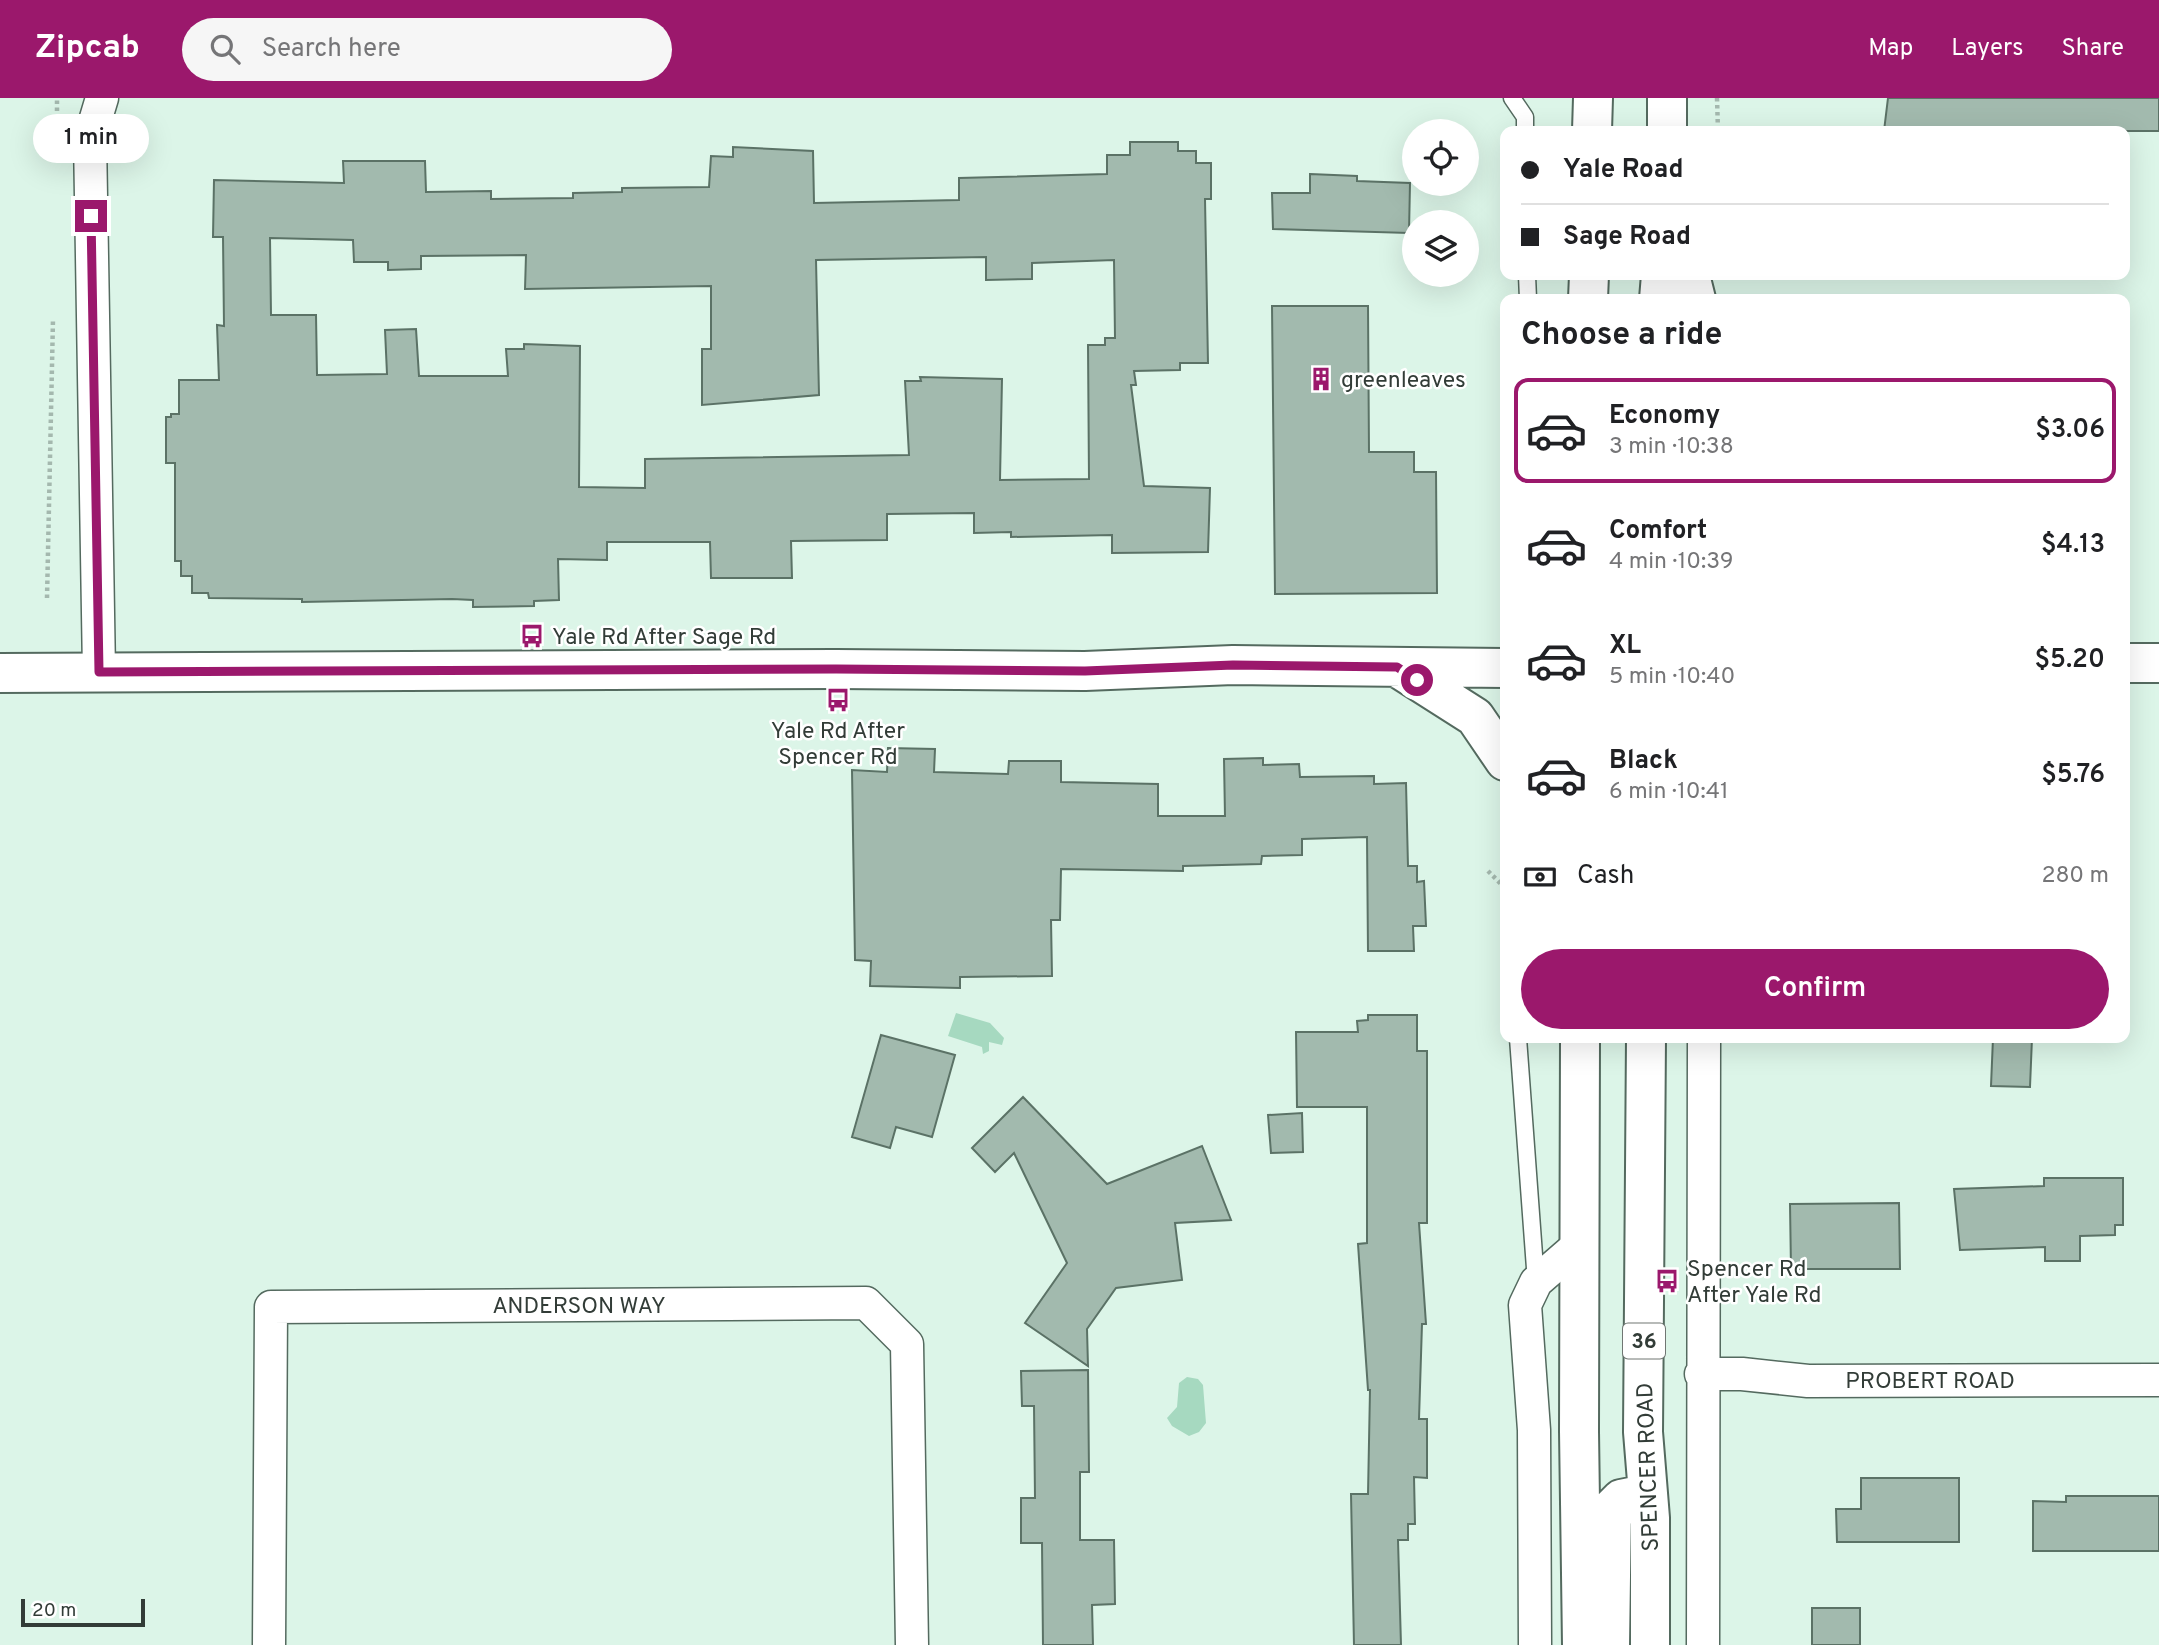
<!DOCTYPE html>
<meta charset="utf-8">
<style>
:root{--surface:#fff;--page:#f6f6f6;--text:#202124;--muted:#757577;--line:#e0e0e0;--accent:#9b186c}
body{margin:0;font-family:Overpass,sans-serif;background:var(--page);color:var(--text);height:100vh;display:flex;flex-direction:column;font-size:26px;white-space:nowrap}
*{box-sizing:border-box;margin:0}
p{font-size:23px;color:var(--muted)}
.icon{flex:none;width:38px;height:38px;fill:none;stroke:currentColor;stroke-width:2;stroke-linecap:round;stroke-linejoin:round}
.map{position:relative;flex:1;overflow:hidden}
.drawer{position:absolute;left:1500px;top:196px;width:630px;height:749px;display:flex;flex-direction:column;background:var(--surface);border-radius:14px;box-shadow:0 7px 28px #0002}
.drawer>*{flex:none}
.banner{position:absolute;left:1500px;top:28px;width:630px;height:154px;border-radius:14px;box-shadow:0 7px 28px #0002;display:grid;align-content:center;height:154px;padding:0 21px;background:var(--surface)}
.tools{position:absolute;left:1402px;top:21px;display:grid;gap:14px}
.tools a{display:grid;place-items:center;width:77px;height:77px;border-radius:50%;background:var(--surface);box-shadow:0 7px 28px #0002;font-size:35px}
.scale{position:absolute;left:21px;bottom:18px;width:124px;box-sizing:border-box;padding-left:7px;border:4px solid #323c37;border-top:0;font-size:19px;line-height:24px;white-space:nowrap;color:#323c37;-webkit-text-stroke:5px #fff;paint-order:stroke}
.end{position:absolute;width:32px;height:32px;margin:-16px;border:9px solid #9b186c;background:#fff;box-shadow:0 0 0 4px #fff}
.from{border-radius:50%}
.bubble{position:absolute;height:49px;border-radius:24px;background:var(--surface);box-shadow:0 7px 28px #0002;font-size:23px;font-weight:600;line-height:49px;text-align:center}
.banner b{display:flex;align-items:center;gap:24px;height:66px;font-size:26px}
.banner b+b{border-top:2px solid var(--line)}
.banner i{width:18px;height:18px;background:var(--text)}
ul{padding:0;list-style:none}
li{display:flex;align-items:center;gap:21px;height:105px;margin:0 14px 10px;padding:0 7px;border:4px solid transparent;border-radius:14px}
li div{flex:1}
li b{display:block;font-size:26px}
li em{font-style:normal;font-weight:600}
li.active{border-color:var(--accent)}
li>.icon{width:63px;height:63px;stroke-width:1.5}
h2{padding:0 21px;font-size:32px;line-height:84px}
.pay{display:flex;align-items:center;gap:18px;height:77px;padding:0 21px;font-size:26px}
.pay p{margin-inline-start:auto}
.primary-button{display:flex;gap:14px;margin-top:auto;padding:14px 21px}
.primary-button a{flex:1;height:80px;border-radius:42px;background:var(--accent);color:#fff;font-size:28px;font-weight:600;line-height:80px;text-align:center}
header{display:flex;align-items:center;gap:42px;box-sizing:border-box;height:98px;padding:0 35px;background:var(--accent);color:#fff}
header strong{font-size:33px}
nav{display:flex;gap:38px;margin-inline-start:auto;font-size:24px}
.search{width:490px;height:63px;background:var(--page);display:flex;align-items:center;gap:18px;box-sizing:border-box;padding:0 24px;border-radius:38px;color:var(--muted);font-size:26px}
.map>svg:first-child{display:block}
.water{fill:#a6d9c0}
.building{fill:#a2baae;stroke:#5b7266;stroke-width:2;fill-rule:evenodd}
.lines{fill:none;stroke-linecap:round;stroke-linejoin:round}
.service-casing{stroke:#546a5f;stroke-width:19}
.minor-casing{stroke:#546a5f;stroke-width:35}
.primary-casing{stroke:#546a5f;stroke-width:42}
.path{stroke:#a4b8ae;stroke-width:4.5;stroke-dasharray:3.5 3.5;stroke-linecap:butt}
.service{stroke:#fff;stroke-width:16}
.minor{stroke:#fff;stroke-width:32}
.primary{stroke:#fff;stroke-width:38}
.route{stroke:#9b186c;stroke-width:9}
.labels{text-anchor:middle;stroke-width:5;stroke-linejoin:round;paint-order:stroke}
.shield{fill:#fff;stroke:#707673;stroke-width:2}
.shield-label{font-size:21px;font-weight:bold;fill:#323c37}
.poi-label{font-size:23px;fill:#323c37;stroke:#fff;text-anchor:start}
.street-label{font-size:23px;fill:#323c37;stroke:#fff}
</style>
<header>
<strong>Zipcab</strong>
<div class="search"><svg class="icon" aria-label="search" viewBox="0 0 24 24"><circle cx="10" cy="10" r="6"/><path d="M15 15l6 6"/></svg>Search here</div>
<nav><a>Map</a><a>Layers</a><a>Share</a></nav>
</header>
<div class="map">
<svg width="2159" height="1547" viewBox="0 0 2159 1547">
<rect width="100%" height="100%" fill="#dcf5e8"/>
<path class="water" d="M 956,915 L 990,925 L 1004,940 L 1002,947 L 989,944 L 989,953 L 983,956 L 982,949 L 948,938 Z
M 1187,1279 L 1198,1281 L 1203,1287 L 1206,1325 L 1199,1334 L 1189,1338 L 1172,1328 L 1167,1320 L 1177,1309 L 1179,1285 Z"/>
<path class="building" d="M 1888,0 L 2159,0 L 2159,33 L 1884,33 Z
M 1130,44 L 1178,44 L 1178,53 L 1196,53 L 1196,65 L 1211,65 L 1211,101 L 1205,101 L 1208,265 L 1180,265 L 1180,272 L 1134,273 L 1136,287 L 1131,287 L 1144,388 L 1210,390 L 1208,454 L 1112,455 L 1112,437 L 1011,439 L 1011,434 L 974,435 L 974,415 L 887,416 L 887,442 L 791,443 L 792,480 L 711,480 L 710,444 L 607,444 L 607,462 L 558,461 L 559,502 L 534,503 L 534,508 L 473,509 L 473,502 L 452,501 L 302,504 L 302,501 L 209,500 L 208,495 L 192,495 L 192,478 L 181,478 L 181,463 L 175,463 L 175,365 L 166,365 L 166,319 L 171,319 L 171,316 L 179,316 L 179,282 L 219,282 L 217,227 L 224,228 L 223,139 L 213,139 L 214,82 L 344,85 L 343,63 L 425,63 L 426,94 L 491,93 L 491,101 L 573,100 L 573,95 L 622,94 L 622,90 L 709,89 L 711,58 L 733,59 L 733,49 L 813,53 L 814,105 L 959,102 L 959,80 L 1107,76 L 1107,57 L 1130,57 ZM 270,140 L 353,142 L 354,164 L 388,164 L 388,172 L 421,171 L 421,158 L 526,157 L 525,191 L 711,188 L 711,251 L 702,251 L 702,307 L 819,297 L 816,162 L 986,159 L 986,182 L 1032,181 L 1032,165 L 1114,162 L 1115,240 L 1105,240 L 1105,247 L 1088,247 L 1089,381 L 1000,382 L 1002,281 L 920,279 L 921,283 L 905,283 L 909,357 L 645,361 L 645,390 L 579,389 L 580,248 L 524,246 L 524,251 L 506,251 L 508,278 L 419,278 L 416,231 L 385,232 L 387,276 L 317,277 L 316,217 L 271,217 Z
M 1310,76 L 1357,78 L 1357,83 L 1410,85 L 1409,135 L 1273,131 L 1272,95 L 1310,95 Z
M 1272,208 L 1368,208 L 1369,354 L 1414,354 L 1414,374 L 1436,374 L 1437,495 L 1275,496 Z
M 888,650 L 935,651 L 934,674 L 1008,676 L 1009,663 L 1061,663 L 1061,684 L 1158,686 L 1158,718 L 1225,718 L 1224,661 L 1263,660 L 1263,667 L 1299,666 L 1300,679 L 1374,678 L 1374,686 L 1406,685 L 1408,768 L 1417,768 L 1417,784 L 1424,783 L 1426,828 L 1413,828 L 1414,853 L 1368,853 L 1367,739 L 1302,741 L 1302,757 L 1262,758 L 1261,766 L 1183,768 L 1183,773 L 1061,771 L 1060,822 L 1051,822 L 1052,878 L 960,879 L 960,890 L 870,888 L 871,863 L 855,862 L 852,672 L 887,674 Z
M 1368,917 L 1417,917 L 1417,953 L 1427,953 L 1427,1125 L 1419,1125 L 1426,1226 L 1422,1226 L 1419,1321 L 1427,1321 L 1427,1380 L 1414,1379 L 1415,1426 L 1408,1426 L 1408,1442 L 1398,1442 L 1401,1547 L 1354,1547 L 1351,1396 L 1368,1396 L 1370,1292 L 1368,1292 L 1358,1146 L 1367,1145 L 1367,1009 L 1297,1009 L 1296,934 L 1358,934 L 1357,923 L 1368,922 Z
M 881,937 L 955,957 L 932,1039 L 896,1029 L 890,1050 L 852,1039 Z
M 1993,940 L 2032,940 L 2030,989 L 1991,988 Z
M 1023,999 L 1107,1086 L 1202,1048 L 1231,1122 L 1175,1125 L 1182,1182 L 1116,1190 L 1087,1231 L 1088,1268 L 1025,1225 L 1067,1165 L 1014,1055 L 995,1074 L 972,1050 Z
M 1302,1015 L 1303,1054 L 1271,1055 L 1268,1017 Z
M 2044,1080 L 2123,1080 L 2123,1127 L 2115,1127 L 2115,1137 L 2080,1138 L 2080,1163 L 2045,1163 L 2045,1149 L 1960,1152 L 1954,1091 L 2044,1088 Z
M 1899,1105 L 1900,1171 L 1791,1171 L 1790,1106 Z
M 1088,1272 L 1089,1374 L 1080,1374 L 1080,1442 L 1114,1442 L 1115,1506 L 1092,1507 L 1093,1547 L 1043,1547 L 1042,1445 L 1021,1445 L 1021,1400 L 1035,1400 L 1034,1308 L 1022,1308 L 1021,1273 Z
M 1861,1380 L 1959,1380 L 1959,1444 L 1837,1444 L 1836,1411 L 1861,1411 Z
M 2066,1398 L 2159,1398 L 2159,1453 L 2033,1453 L 2033,1403 L 2066,1404 Z
M 1812,1510 L 1860,1510 L 1860,1547 L 1812,1547 Z"/>
<g class="lines">
<g class="service-casing">
<path id="service" d="M 1512,0 L 1525,19 L 1525,33
M 1527,177 L 1528,201
M 1518,940 L 1536,1184"/>
</g>
<g class="minor-casing">
<path id="minor" d="M 99,574 L 90,40 L 102,0
M 1701,1276 L 1742,1276 L 1808,1283 L 2159,1282
M 269,1547 L 271,1209 L 866,1205 L 907,1246 L 912,1547
M 1535,1547 L 1534,1332 L 1525,1207 L 1536,1184 L 1581,1145
M 1703,1547 L 1704,940"/>
</g>
<g class="primary-casing">
<path id="primary" d="M 1667,0 L 1667,33
M 1592,33 L 1593,0
M 1690,177 L 1696,201
M 1588,201 L 1589,177
M 1659,201 L 1661,177
M 2124,565 L 2159,565
M 1398,570 L 1475,619 L 1505,663
M 0,575 L 836,571 L 1085,573 L 1233,567 L 1505,570
M 1580,940 L 1579,1333 L 1582,1547
M 1646,940 L 1643,1334 L 1650,1420 L 1650,1547
M 1610,1547 L 1612,1410 L 1621,1401 L 1631,1399 L 1641,1406 L 1650,1420"/>
</g>
<path class="path" d="M 1717,0 L 1718,33
M 57,13 L 57,0
M 47,500 L 53,221
M 1488,773 L 1505,790"/>
<use href="#service" class="service"/>
<use href="#minor" class="minor"/>
<use href="#primary" class="primary"/>
</g>
<g class="lines">
<path class="route" d="M 91,118 L 99,574 L 836,571 L 1085,573 L 1233,567 L 1397,569 L 1417,582"/>
</g>
<defs>
<g id="building-bare" transform="scale(1.89)"><path d="M-4-6H4V6H1V3H-1V6H-4ZM-2.5-4.3h1.7v1.8h-1.7ZM.8-4.3h1.7v1.8H.8ZM-2.5-1h1.7V.8h-1.7ZM.8-1h1.7V.8H.8Z" fill="#9b186c" stroke="#fff" stroke-width="2.5" paint-order="stroke"/></g>
<g id="bus-bare" transform="scale(1.89)"><path d="M-5-6H5V4H4V6H2V4H-2V6H-4V4H-5ZM-3.5-4V0h7V-4ZM-3.5 1.2v1.5H-2V1.2ZM2 1.2v1.5H3.5V1.2Z" fill="#9b186c" stroke="#fff" stroke-width="2.5" paint-order="stroke"/></g>
</defs>
<g fill-rule="evenodd">
<use href="#building-bare" x="1321" y="281"/>
<use href="#bus-bare" x="532" y="538"/>
<use href="#bus-bare" x="838" y="602"/>
<use href="#bus-bare" x="1667" y="1183"/>
</g>
<g class="labels">
<rect class="shield" x="1623" y="1225.5" width="42" height="35" rx="5"/>
<g class="shield-label">
<text x="1644" y="1250">36</text>
</g>
<g class="poi-label">
<text x="1341" y="289">greenleaves</text>
<text x="552" y="546">Yale Rd After Sage Rd</text>
<text x="838" y="640" text-anchor="middle">Yale Rd After<tspan x="838" dy="26">Spencer Rd</tspan></text>
<text x="1687" y="1178">Spencer Rd<tspan x="1687" dy="26">After Yale Rd</tspan></text>
</g>
<g class="street-label">
<text x="579" y="1215">ANDERSON WAY</text>
<text x="1930" y="1290">PROBERT ROAD</text>
<text transform="translate(1647 1369) rotate(-92)" y="8">SPENCER ROAD</text>
</g>
</g>
</svg>
<div class="tools">
<a><svg class="icon" aria-label="locate" viewBox="0 0 24 24"><circle cx="12" cy="12" r="6"/><path d="M12 2v4M12 18v4M2 12h4M18 12h4"/></svg></a>
<a><svg class="icon" aria-label="layers" viewBox="0 0 24 24"><path d="M12 4l9 5-9 5-9-5zM3 14l9 5 9-5"/></svg></a>
</div>
<div class="scale">20 m</div>
<i class="end from" style="left:1417px;top:582px"></i>
<i class="end" style="left:91px;top:118px"></i>
<div class="bubble" style="left:33px;top:16px;width:116px">1 min</div>
<div class="banner">
<b><i class="from"></i>Yale Road</b>
<b><i></i>Sage Road</b>
</div>
<section class="drawer">
<h2>Choose a ride</h2>
<ul>
<li class="active"><svg class="icon" aria-label="car" viewBox="0 0 24 24"><path d="M5 17H2v-5l4-1 3-4h7l3 4 3 1v5h-3M9 17h6M6 11h13"/><circle cx="7" cy="17" r="2"/><circle cx="17" cy="17" r="2"/></svg><div><b>Economy</b><p>3 min · 10:38</p></div><em>$3.06</em></li>
<li><svg class="icon" aria-label="car" viewBox="0 0 24 24"><path d="M5 17H2v-5l4-1 3-4h7l3 4 3 1v5h-3M9 17h6M6 11h13"/><circle cx="7" cy="17" r="2"/><circle cx="17" cy="17" r="2"/></svg><div><b>Comfort</b><p>4 min · 10:39</p></div><em>$4.13</em></li>
<li><svg class="icon" aria-label="car" viewBox="0 0 24 24"><path d="M5 17H2v-5l4-1 3-4h7l3 4 3 1v5h-3M9 17h6M6 11h13"/><circle cx="7" cy="17" r="2"/><circle cx="17" cy="17" r="2"/></svg><div><b>XL</b><p>5 min · 10:40</p></div><em>$5.20</em></li>
<li><svg class="icon" aria-label="car" viewBox="0 0 24 24"><path d="M5 17H2v-5l4-1 3-4h7l3 4 3 1v5h-3M9 17h6M6 11h13"/><circle cx="7" cy="17" r="2"/><circle cx="17" cy="17" r="2"/></svg><div><b>Black</b><p>6 min · 10:41</p></div><em>$5.76</em></li>
</ul>
<div class="pay"><svg class="icon" aria-label="cash" viewBox="0 0 24 24"><path d="M3 7h18v10H3z"/><circle cx="12" cy="12" r="2"/></svg>Cash<p>280 m</p></div>
<div class="primary-button"><a>Confirm</a></div>
</section>
</div>
